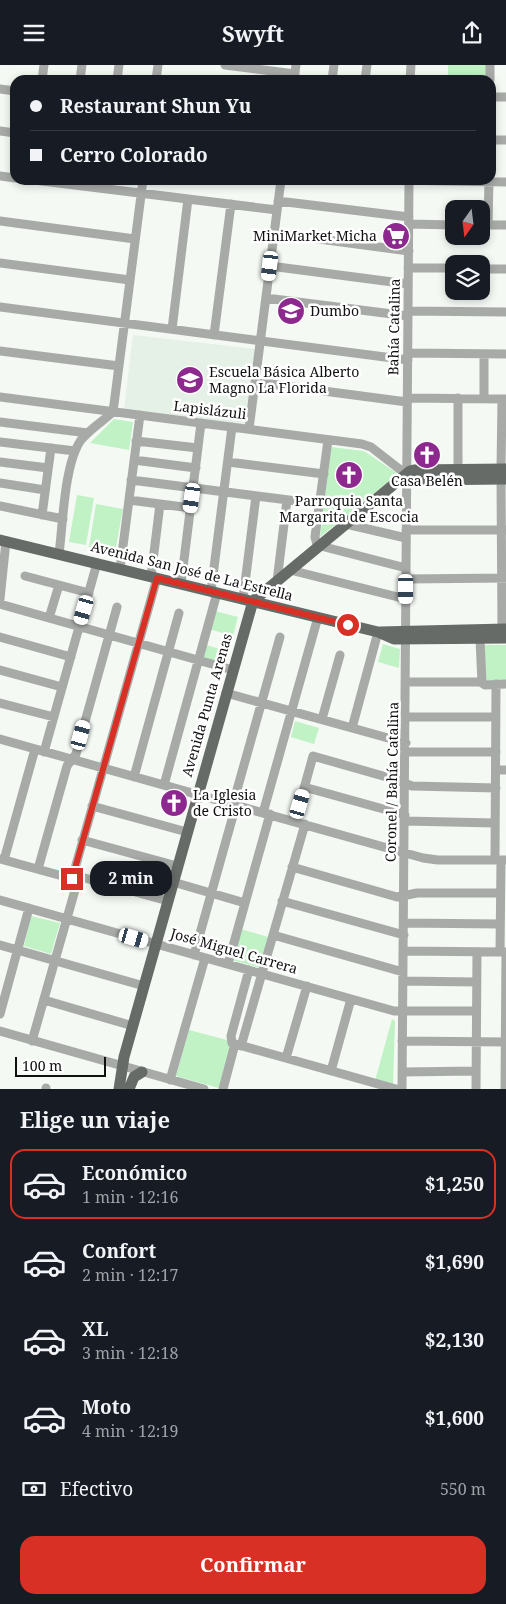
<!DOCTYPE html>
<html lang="es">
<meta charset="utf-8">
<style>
:root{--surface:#171b24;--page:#20242c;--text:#f1f3f6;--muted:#9ea1a6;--line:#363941;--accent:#d93025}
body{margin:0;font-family:"Noto Serif",serif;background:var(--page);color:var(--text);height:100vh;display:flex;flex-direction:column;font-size:19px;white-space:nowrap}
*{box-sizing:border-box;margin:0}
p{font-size:16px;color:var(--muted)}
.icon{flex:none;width:28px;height:28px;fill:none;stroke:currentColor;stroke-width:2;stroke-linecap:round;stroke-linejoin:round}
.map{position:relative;height:1024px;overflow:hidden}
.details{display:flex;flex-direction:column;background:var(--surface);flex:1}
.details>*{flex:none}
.banner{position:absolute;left:10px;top:10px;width:486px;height:110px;border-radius:15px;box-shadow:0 2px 8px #0003;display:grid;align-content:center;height:110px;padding:0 20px;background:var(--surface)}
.needle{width:32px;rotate:194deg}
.buttons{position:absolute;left:445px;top:135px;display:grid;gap:10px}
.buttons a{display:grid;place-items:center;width:45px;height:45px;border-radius:10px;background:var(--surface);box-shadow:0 2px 8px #0003;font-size:25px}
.scale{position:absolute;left:15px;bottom:12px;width:91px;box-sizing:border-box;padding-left:5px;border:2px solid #0f100f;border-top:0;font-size:14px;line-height:18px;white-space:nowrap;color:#0f100f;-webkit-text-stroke:4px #fff;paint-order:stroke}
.end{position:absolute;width:22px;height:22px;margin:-11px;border:6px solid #d93025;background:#fff;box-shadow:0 0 0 2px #fff}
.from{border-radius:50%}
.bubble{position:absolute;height:35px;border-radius:15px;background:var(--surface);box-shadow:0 2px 8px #0003;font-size:16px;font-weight:700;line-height:35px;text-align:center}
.car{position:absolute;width:15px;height:30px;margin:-15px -8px;border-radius:6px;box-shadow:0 0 4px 1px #0007;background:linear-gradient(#fff 24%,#345 0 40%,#fff 0 76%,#345 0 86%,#fff 0)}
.banner b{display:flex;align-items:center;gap:18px;height:48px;font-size:19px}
.banner b+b{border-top:1px solid var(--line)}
.banner i{width:12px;height:12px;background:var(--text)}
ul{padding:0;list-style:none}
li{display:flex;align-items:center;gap:15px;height:70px;margin:0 10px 8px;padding:0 10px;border:2px solid transparent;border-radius:15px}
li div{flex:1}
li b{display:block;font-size:19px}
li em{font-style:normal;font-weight:700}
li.current{border-color:var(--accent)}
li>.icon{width:45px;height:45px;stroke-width:1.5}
h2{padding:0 20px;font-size:22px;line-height:60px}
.pay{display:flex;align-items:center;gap:12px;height:55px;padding:0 20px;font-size:19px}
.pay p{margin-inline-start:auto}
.cta{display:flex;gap:10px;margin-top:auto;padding:10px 20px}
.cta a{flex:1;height:58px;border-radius:15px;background:var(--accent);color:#fff;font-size:20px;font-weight:700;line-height:58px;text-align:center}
header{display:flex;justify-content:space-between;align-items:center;height:65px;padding:0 20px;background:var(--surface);font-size:22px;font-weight:700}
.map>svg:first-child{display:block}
.built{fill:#e5f0e6}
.green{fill:#c0f2c5}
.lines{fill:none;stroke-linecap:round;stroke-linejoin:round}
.minor{stroke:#a8aaa8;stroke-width:9}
.major{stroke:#676b68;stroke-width:11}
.route{stroke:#d93025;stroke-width:6}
.labels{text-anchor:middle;stroke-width:5;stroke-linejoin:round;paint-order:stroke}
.poi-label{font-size:14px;fill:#0f100f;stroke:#fff;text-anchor:start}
.street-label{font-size:14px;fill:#0f100f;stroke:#fff}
</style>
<header><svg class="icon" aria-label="menu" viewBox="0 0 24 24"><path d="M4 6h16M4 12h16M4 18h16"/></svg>Swyft<svg class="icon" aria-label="share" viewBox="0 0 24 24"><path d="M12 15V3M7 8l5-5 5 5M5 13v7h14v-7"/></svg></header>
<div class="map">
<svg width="506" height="1024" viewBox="0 0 506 1024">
<rect width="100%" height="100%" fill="#f4f9f4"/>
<path class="built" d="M 133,270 L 255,284 L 246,360 L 124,345 Z"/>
<path class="green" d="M 448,0 L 487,0 L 487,15 L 448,15 Z
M 114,354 L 133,357 L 129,385 L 90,378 Z
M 331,382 L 364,386 L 398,409 L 320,472 Z
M 77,430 L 94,433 L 86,480 L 69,477 Z
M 96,439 L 123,444 L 115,487 L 89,482 Z
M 215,546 L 238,552 L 233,571 L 209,564 Z
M 383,579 L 400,584 L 399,603 L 378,597 Z
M 206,580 L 230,587 L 226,600 L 202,594 Z
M 483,580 L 506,580 L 506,616 L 486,617 Z
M 295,656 L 319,663 L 314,679 L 291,672 Z
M 31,851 L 60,858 L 51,889 L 24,881 Z
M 241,864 L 268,872 L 260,903 L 232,895 Z
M 392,954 L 395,956 L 393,1020 L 375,1016 Z
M 189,965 L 227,975 L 231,981 L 219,1023 L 176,1011 Z"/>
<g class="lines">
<path class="minor" d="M 225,0 L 295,9
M 42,15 L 44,0
M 80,15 L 82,0
M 117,15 L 119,0
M 156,15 L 158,0
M 294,15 L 296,0
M 332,15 L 334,0
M 365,15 L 367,0
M 410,15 L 411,0
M 490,15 L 490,0
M 0,24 L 15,26
M 491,32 L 506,32
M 0,66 L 15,68
M 491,75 L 506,75
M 0,111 L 15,113
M 34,115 L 277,145
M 394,115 L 506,117
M 278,136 L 409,152
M 0,156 L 135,174
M 409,159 L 454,160
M 481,160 L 506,160
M 488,160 L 489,115
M 274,168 L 409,186
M 0,198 L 130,215
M 270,201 L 408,219
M 408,203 L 454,203
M 481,204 L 506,204
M 266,233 L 408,251
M 0,242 L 408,295
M 408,246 L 506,247
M 172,264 L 188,134
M 214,270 L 231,139
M 0,286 L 119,301
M 408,288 L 506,289
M 255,317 L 407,337
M 0,332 L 362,379 L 371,382 L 407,410
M 407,333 L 506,334
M 484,334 L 484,289
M 0,357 L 88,368
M 249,364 L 281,115
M 328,375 L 315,472 L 317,480 L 406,503
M 136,376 L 198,383
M 0,377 L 75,386
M 134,395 L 196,403
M 0,397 L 48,403
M 228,397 L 324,409
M 458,404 L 458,333
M 501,404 L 502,334
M 501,414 L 502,564
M 131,415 L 320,439
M 0,418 L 45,425
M 129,435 L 191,443
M 0,441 L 63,454
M 42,450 L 51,383
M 346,459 L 406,473
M 406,465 L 506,465
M 59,489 C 63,459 64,399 81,375 C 90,364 103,356 113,347 L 143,115
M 120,504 L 140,350
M 290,505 L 406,534
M 25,511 L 89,528
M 151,512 L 160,439
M 406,514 L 506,513
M 277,516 L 287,435
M 181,519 L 201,358
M 211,526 L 232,362
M 0,534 L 6,476
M 243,534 L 256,431
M 0,539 L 233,605
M 49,553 L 59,520
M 0,572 L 71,592
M 480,574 L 482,618 L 485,620 L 506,619
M 0,605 L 62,622
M 406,617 L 482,617
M 226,628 L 406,678
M 0,638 L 54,652
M 406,652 L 496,652
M 322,654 L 340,590
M 352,663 L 378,567
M 0,674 L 423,793 L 438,795 L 506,795
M 44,687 L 97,498
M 406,687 L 496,687
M 496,705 L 506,705
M 134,712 L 179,548
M 164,720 L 217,528
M 304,722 L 405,750
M 233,739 L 280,572
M 92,741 L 187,767
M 263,748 L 318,552
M 295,756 L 313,691 L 397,715 L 412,721 L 496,723
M 405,756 L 495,758
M 82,775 L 177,801
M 1,794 L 77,815
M 4,795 L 35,684
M 495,795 L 496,619
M 292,802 L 397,832 L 417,828 L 500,828
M 38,804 L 67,701 L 76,689 L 117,542
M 74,810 L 168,836
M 72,814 L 157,513
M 173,817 L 245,838
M 0,835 L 394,946 L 476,946
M 282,836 L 404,870
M 404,858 L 500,859
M 273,870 L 403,907
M 0,880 L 144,921
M 403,886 L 506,887
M 500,887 L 501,795
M 194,890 L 236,740
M 228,899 L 270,749
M 249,905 L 231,971 L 232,978 L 396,1024
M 403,916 L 476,917
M 44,935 L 133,961
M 0,949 L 29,843
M 0,966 L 204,1024
M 32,976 L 79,811
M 402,976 L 506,977
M 241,981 L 305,759
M 286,993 L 307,921
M 331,1006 L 351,934
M 402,1007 L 476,1006
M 170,1015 L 205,893
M 46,1024 L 46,1023
M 223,1024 L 235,979
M 402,1024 L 409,115
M 476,1024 L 477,887
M 505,1024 L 506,887"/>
<path class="major" d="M 407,410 L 414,415 L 506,414
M 0,475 L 378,567 L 394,574 L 506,573
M 380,567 L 506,564
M 119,1024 L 124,992 L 253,536 L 410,406 L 414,405 L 506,404
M 129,1024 L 134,1012 L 142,1007"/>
</g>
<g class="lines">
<path class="route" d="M 72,814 L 157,513 L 348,560"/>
</g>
<defs>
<g id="supermarket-disc" transform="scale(1.4375)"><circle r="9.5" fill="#8d288e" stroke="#fff"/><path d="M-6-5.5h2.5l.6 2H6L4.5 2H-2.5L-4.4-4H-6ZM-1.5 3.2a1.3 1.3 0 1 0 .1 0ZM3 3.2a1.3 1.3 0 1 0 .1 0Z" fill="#fff"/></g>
<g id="school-disc" transform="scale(1.4375)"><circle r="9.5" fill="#8d288e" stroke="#fff"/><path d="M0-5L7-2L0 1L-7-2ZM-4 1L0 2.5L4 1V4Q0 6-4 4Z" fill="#fff"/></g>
<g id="church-disc" transform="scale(1.4375)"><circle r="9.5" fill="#8d288e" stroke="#fff"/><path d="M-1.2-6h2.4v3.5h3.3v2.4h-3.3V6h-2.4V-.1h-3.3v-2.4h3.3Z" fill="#fff"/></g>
</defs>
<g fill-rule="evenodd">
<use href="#supermarket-disc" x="396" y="171"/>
<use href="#school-disc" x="291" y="246"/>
<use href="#school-disc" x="190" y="315"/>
<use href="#church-disc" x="427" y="390"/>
<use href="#church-disc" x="349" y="410"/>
<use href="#church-disc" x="174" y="738"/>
</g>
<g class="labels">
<g class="poi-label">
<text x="377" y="176" text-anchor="end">MiniMarket Micha</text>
<text x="310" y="251">Dumbo</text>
<text x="209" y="312">Escuela Básica Alberto<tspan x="209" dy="16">Magno La Florida</tspan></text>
<text x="427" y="421" text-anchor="middle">Casa Belén</text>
<text x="349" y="441" text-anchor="middle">Parroquia Santa<tspan x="349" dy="16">Margarita de Escocia</tspan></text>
<text x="193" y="735">La Iglesia<tspan x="193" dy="16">de Cristo</tspan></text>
</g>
<g class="street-label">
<text transform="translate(394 262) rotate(-89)" y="5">Bahía Catalina</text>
<text transform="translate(210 345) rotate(7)" y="5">Lapislázuli</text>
<text transform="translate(192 506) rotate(14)" y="5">Avenida San José de La Estrella</text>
<text transform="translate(207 640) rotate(-74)" y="5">Avenida Punta Arenas</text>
<text transform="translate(392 717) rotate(-89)" y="5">Coronel / Bahía Catalina</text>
<text transform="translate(234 886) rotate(16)" y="5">José Miguel Carrera</text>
</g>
</g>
</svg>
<div class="buttons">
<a><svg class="needle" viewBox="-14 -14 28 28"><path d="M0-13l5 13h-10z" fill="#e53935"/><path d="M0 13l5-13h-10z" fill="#9ea1a6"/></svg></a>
<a><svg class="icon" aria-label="layers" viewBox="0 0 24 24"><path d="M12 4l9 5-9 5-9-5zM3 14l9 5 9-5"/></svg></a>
</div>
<div class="scale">100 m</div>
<i class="end from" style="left:348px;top:560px"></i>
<i class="end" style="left:72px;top:814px"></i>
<div class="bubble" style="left:90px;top:796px;width:82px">2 min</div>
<i class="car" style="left:270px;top:201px;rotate:187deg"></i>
<i class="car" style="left:192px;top:433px;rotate:188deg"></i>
<i class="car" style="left:406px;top:524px;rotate:180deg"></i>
<i class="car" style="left:84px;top:545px;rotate:196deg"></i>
<i class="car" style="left:81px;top:670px;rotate:15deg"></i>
<i class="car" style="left:300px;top:739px;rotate:16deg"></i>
<i class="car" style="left:134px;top:873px;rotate:106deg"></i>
<div class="banner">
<b><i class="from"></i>Restaurant Shun Yu</b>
<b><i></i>Cerro Colorado</b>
</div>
</div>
<section class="details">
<h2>Elige un viaje</h2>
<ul>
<li class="current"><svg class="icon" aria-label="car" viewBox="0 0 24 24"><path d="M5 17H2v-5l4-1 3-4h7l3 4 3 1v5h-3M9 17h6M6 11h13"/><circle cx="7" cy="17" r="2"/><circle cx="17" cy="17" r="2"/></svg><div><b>Económico</b><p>1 min · 12:16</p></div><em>$1,250</em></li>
<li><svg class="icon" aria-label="car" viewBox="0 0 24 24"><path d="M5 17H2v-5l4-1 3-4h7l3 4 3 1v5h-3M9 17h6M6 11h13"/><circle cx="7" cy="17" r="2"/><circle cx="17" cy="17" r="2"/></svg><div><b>Confort</b><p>2 min · 12:17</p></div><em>$1,690</em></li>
<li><svg class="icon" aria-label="car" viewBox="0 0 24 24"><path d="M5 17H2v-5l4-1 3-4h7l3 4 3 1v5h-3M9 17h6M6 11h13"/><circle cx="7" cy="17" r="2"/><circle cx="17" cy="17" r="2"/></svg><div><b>XL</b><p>3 min · 12:18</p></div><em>$2,130</em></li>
<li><svg class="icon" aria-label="car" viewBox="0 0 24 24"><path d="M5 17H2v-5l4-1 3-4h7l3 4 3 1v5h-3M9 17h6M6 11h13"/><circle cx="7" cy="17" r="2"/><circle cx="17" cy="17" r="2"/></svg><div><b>Moto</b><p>4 min · 12:19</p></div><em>$1,600</em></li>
</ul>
<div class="pay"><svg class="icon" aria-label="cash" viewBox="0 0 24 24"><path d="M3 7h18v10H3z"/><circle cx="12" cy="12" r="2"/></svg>Efectivo<p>550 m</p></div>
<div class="cta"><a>Confirmar</a></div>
</section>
